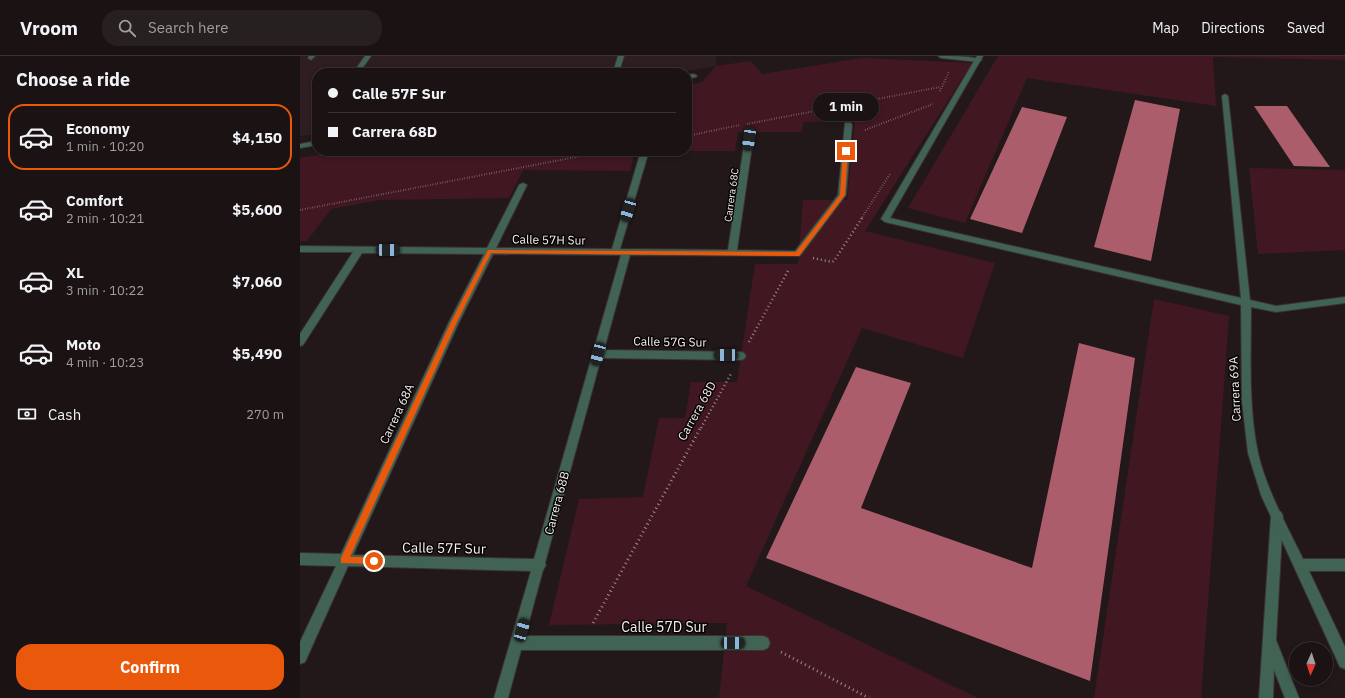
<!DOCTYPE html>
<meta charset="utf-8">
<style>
:root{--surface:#1a1213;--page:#272021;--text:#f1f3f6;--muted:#9f9ea0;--line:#383233;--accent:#ea580c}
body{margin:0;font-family:"IBM Plex Sans",sans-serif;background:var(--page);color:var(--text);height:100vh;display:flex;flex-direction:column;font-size:15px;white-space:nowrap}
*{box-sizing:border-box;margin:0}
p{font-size:13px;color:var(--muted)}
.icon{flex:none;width:22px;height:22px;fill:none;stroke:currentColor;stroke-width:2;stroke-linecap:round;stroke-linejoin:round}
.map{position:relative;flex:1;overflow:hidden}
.sheet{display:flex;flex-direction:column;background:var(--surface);width:300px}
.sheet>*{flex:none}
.top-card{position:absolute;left:12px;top:12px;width:380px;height:88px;border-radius:16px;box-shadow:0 2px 6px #0003,0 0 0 1px var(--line);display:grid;align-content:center;height:88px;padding:0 16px;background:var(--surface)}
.needle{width:26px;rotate:183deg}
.buttons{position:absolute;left:989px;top:586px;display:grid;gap:8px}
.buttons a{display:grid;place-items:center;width:44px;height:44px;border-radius:50%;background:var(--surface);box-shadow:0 2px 6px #0003,0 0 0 1px var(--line);font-size:20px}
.end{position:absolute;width:18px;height:18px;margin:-9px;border:5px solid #ea580c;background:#fff;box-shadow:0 0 0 2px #fff}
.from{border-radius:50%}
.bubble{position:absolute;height:28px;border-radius:14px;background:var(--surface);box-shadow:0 2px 6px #0003,0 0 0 1px var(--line);font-size:13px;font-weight:700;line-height:28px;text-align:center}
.car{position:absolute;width:12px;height:24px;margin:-12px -6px;border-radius:5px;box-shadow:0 0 3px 1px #0007;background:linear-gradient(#222 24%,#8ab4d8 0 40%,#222 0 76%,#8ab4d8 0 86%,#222 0)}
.top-card b{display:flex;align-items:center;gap:14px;height:38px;font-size:15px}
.top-card b+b{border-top:1px solid var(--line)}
.top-card i{width:10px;height:10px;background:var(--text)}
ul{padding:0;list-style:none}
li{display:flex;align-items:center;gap:12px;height:66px;margin:0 8px 6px;padding:0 8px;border:2px solid transparent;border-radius:16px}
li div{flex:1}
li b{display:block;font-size:15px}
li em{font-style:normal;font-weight:700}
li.current{border-color:var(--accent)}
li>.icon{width:36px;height:36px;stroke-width:1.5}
h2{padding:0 16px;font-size:18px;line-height:48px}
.pay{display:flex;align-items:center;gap:10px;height:44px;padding:0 16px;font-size:15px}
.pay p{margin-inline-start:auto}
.button{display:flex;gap:8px;margin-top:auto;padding:8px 16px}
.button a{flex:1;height:46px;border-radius:16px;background:var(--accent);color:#fff;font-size:16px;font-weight:700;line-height:46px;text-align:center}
header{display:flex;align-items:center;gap:24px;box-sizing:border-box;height:56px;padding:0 20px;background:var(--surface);border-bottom:1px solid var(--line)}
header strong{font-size:19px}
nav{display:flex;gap:22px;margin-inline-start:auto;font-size:14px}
.search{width:280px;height:36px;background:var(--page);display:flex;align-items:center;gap:10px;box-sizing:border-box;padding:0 14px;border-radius:16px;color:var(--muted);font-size:15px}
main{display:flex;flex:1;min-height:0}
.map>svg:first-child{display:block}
.built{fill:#2f1e21}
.green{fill:#411821}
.building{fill:#ac5d6c}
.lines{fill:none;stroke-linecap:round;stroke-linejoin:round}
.lane-casing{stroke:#3b3233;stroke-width:2}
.street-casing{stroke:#3b3233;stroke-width:2}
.path-far2{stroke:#958d8d;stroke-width:2;stroke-dasharray:0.5 2;stroke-linecap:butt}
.path-far1{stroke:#958d8d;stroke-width:2.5;stroke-dasharray:1 3;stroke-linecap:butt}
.path{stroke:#958d8d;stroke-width:3;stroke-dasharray:1 3.5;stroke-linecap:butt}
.lane{fill:#416354;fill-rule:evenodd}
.street{fill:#416354;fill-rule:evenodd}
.route{fill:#ea580c}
.labels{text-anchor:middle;stroke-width:3;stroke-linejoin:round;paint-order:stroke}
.far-street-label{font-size:10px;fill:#f5eeee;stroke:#080505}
.street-label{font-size:12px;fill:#f5eeee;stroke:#080505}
.near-street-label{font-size:14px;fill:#f5eeee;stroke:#080505}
</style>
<header>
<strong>Vroom</strong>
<div class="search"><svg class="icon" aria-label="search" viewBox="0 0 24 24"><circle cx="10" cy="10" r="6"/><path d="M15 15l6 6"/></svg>Search here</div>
<nav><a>Map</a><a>Directions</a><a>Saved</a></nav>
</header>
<main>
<section class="sheet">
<h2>Choose a ride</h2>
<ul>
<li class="current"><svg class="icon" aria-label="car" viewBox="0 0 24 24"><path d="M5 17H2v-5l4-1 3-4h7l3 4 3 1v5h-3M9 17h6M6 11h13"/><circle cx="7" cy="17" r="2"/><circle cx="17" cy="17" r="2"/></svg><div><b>Economy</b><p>1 min · 10:20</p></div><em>$4,150</em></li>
<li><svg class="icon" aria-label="car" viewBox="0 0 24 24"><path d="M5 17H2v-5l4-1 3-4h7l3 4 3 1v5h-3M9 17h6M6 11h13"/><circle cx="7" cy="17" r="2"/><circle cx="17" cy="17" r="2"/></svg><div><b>Comfort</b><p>2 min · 10:21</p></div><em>$5,600</em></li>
<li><svg class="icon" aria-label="car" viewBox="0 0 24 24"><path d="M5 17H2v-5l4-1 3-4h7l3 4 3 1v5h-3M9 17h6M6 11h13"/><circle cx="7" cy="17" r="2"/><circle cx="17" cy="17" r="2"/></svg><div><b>XL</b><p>3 min · 10:22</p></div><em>$7,060</em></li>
<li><svg class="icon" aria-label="car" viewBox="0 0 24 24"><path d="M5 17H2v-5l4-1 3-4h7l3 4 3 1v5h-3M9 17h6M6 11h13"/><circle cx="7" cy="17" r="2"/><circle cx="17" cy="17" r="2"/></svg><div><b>Moto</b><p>4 min · 10:23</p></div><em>$5,490</em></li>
</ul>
<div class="pay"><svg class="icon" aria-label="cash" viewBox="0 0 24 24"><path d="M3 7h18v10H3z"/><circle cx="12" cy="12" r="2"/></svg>Cash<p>270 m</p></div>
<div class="button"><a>Confirm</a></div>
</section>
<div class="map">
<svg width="1045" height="642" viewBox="0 0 1045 642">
<rect width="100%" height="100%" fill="#221819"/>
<path class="built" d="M 0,0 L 416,0 L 416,10 L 374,17 L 17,17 L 17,78 L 0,80 Z"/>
<path class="green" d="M 698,0 L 1045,0 L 1045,4 L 913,1 L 916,50 L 727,22 L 665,167 L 608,152 Z
M 562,2 L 672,7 L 565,175 L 695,207 L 663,302 L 562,272 L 446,530 L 678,642 L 419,642 L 427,567 L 249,569 L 279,443 L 343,441 L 359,362 L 385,362 L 391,326 L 437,326 L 455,208 L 498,208 L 503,144 L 547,144 L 555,65 L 503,66 L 502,76 L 438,76 L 435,95 L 387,95 L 387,29 L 402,26 L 416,10 L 451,5 L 462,18 Z
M 40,95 L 335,95 L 330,115 L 223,114 L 209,142 L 80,144 L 31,153 L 7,185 L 0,185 L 0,102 Z
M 949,112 L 1045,114 L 1045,194 L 958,198 Z
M 854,243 L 929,260 L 901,642 L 794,642 Z"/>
<path class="building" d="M 835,44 L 880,53 L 851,205 L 794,191 Z
M 954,50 L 987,50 L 1030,111 L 994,110 Z
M 722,51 L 767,61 L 722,177 L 670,163 Z
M 779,287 L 835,302 L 790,625 L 466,502 L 556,311 L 611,327 L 561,452 L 732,512 Z"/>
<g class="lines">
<g class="lane-casing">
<path id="lane" d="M 9,0 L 15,0 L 11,4 L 8,2 Z
M 65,0 L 71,0 L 59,17 L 53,17 Z
M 318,0 L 324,0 L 320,13 L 317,15 L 314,13 Z
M 638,0 C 649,0 674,0 682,4 L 679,6 L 641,2 Z
M 977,455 L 981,456 L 983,460 L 976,584 L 999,642 L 985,642 L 974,614 L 973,642 L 959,642 L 971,460 L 973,456 Z"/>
</g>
<g class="street-casing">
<path id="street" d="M 677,0 L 683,0 L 590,162 L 941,242 L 922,40 L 925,38 L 928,40 L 950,244 L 976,250 L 1045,241 L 1045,247 L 976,256 L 951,251 C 951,299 948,349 958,397 C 966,433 987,470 1003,503 L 1045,503 L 1045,515 L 1009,515 L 1045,591 L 1045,613 L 1040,611 L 961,439 L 948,397 L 942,345 L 941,249 L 585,166 L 581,163 Z
M 394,18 L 397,20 L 396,21 L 387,23 L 387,19 Z
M 545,67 L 551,67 L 552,69 L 546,139 L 500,200 L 330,199 L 304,294 L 441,296 L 444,297 L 446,300 L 444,303 L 441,304 L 301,302 L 245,507 L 246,509 L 243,514 L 225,580 L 463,580 L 468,582 L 470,587 L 468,592 L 463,594 L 221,594 L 208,642 L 194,642 L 231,515 L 48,510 L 5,606 L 0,608 L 0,586 L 36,510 L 0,509 L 0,497 L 41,498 L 149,266 L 184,198 L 62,197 L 3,289 L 0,290 L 0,278 L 53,196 L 0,196 L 0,190 L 187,192 L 219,129 L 223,127 L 227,129 L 196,192 L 312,193 L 340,98 L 344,96 L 348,98 L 320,193 L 428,194 L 445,83 L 449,81 L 453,83 L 437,194 L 495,195 L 538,139 ZM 193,198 L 321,199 L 234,503 L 53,499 L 159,266 Z
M 17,85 L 17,89 L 0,92 L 0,88 Z"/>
</g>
<path class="path-far2" d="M 640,35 L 649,16
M 447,68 L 640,31
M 565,74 L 633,48
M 387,80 L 440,69
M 0,154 L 307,95
M 561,163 L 590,118"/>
<path class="path-far1" d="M 513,202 L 532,206 L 534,205 L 562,162
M 449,286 L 489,213
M 401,372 L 432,316"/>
<path class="path" d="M 293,567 L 401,371
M 481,596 L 569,642"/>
<use href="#lane" class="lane"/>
<use href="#street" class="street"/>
</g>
<path class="route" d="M 546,94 L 548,95 L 545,139 L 499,200 L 191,197 L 157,266 L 50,501 L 74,501 L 77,502 L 77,508 L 41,507 L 41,502 L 151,266 L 188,194 L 496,196 L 540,139 L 543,95 Z"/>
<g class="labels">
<g class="far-street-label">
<text transform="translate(431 139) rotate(-82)" y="4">Carrera 68C</text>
</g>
<g class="street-label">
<text transform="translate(249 184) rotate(1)" y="4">Calle 57H Sur</text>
<text transform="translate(370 286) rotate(1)" y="4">Calle 57G Sur</text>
<text transform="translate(935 333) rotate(-93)" y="4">Carrera 69A</text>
<text transform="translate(397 355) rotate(-61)" y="4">Carrera 68D</text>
<text transform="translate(97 358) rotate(-65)" y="4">Carrera 68A</text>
<text transform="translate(257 447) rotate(-75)" y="4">Carrera 68B</text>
</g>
<g class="near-street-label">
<text transform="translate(144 492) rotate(1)" y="5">Calle 57F Sur</text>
<text x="364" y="576">Calle 57D Sur</text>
</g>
</g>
</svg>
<div class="buttons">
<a><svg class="needle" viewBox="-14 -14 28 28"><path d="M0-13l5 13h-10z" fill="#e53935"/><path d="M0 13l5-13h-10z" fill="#9f9ea0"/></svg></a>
</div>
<i class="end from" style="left:74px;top:505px"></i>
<i class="end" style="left:546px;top:95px"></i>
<div class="bubble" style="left:513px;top:37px;width:66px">1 min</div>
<i class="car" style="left:449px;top:83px;rotate:188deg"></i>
<i class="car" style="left:328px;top:154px;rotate:197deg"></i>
<i class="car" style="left:88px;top:194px;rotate:91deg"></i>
<i class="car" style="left:298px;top:298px;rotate:195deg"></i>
<i class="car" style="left:426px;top:299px;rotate:270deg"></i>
<i class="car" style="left:222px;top:574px;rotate:16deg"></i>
<i class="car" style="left:433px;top:587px;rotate:90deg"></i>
<div class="top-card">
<b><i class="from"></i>Calle 57F Sur</b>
<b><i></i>Carrera 68D</b>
</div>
</div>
</main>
